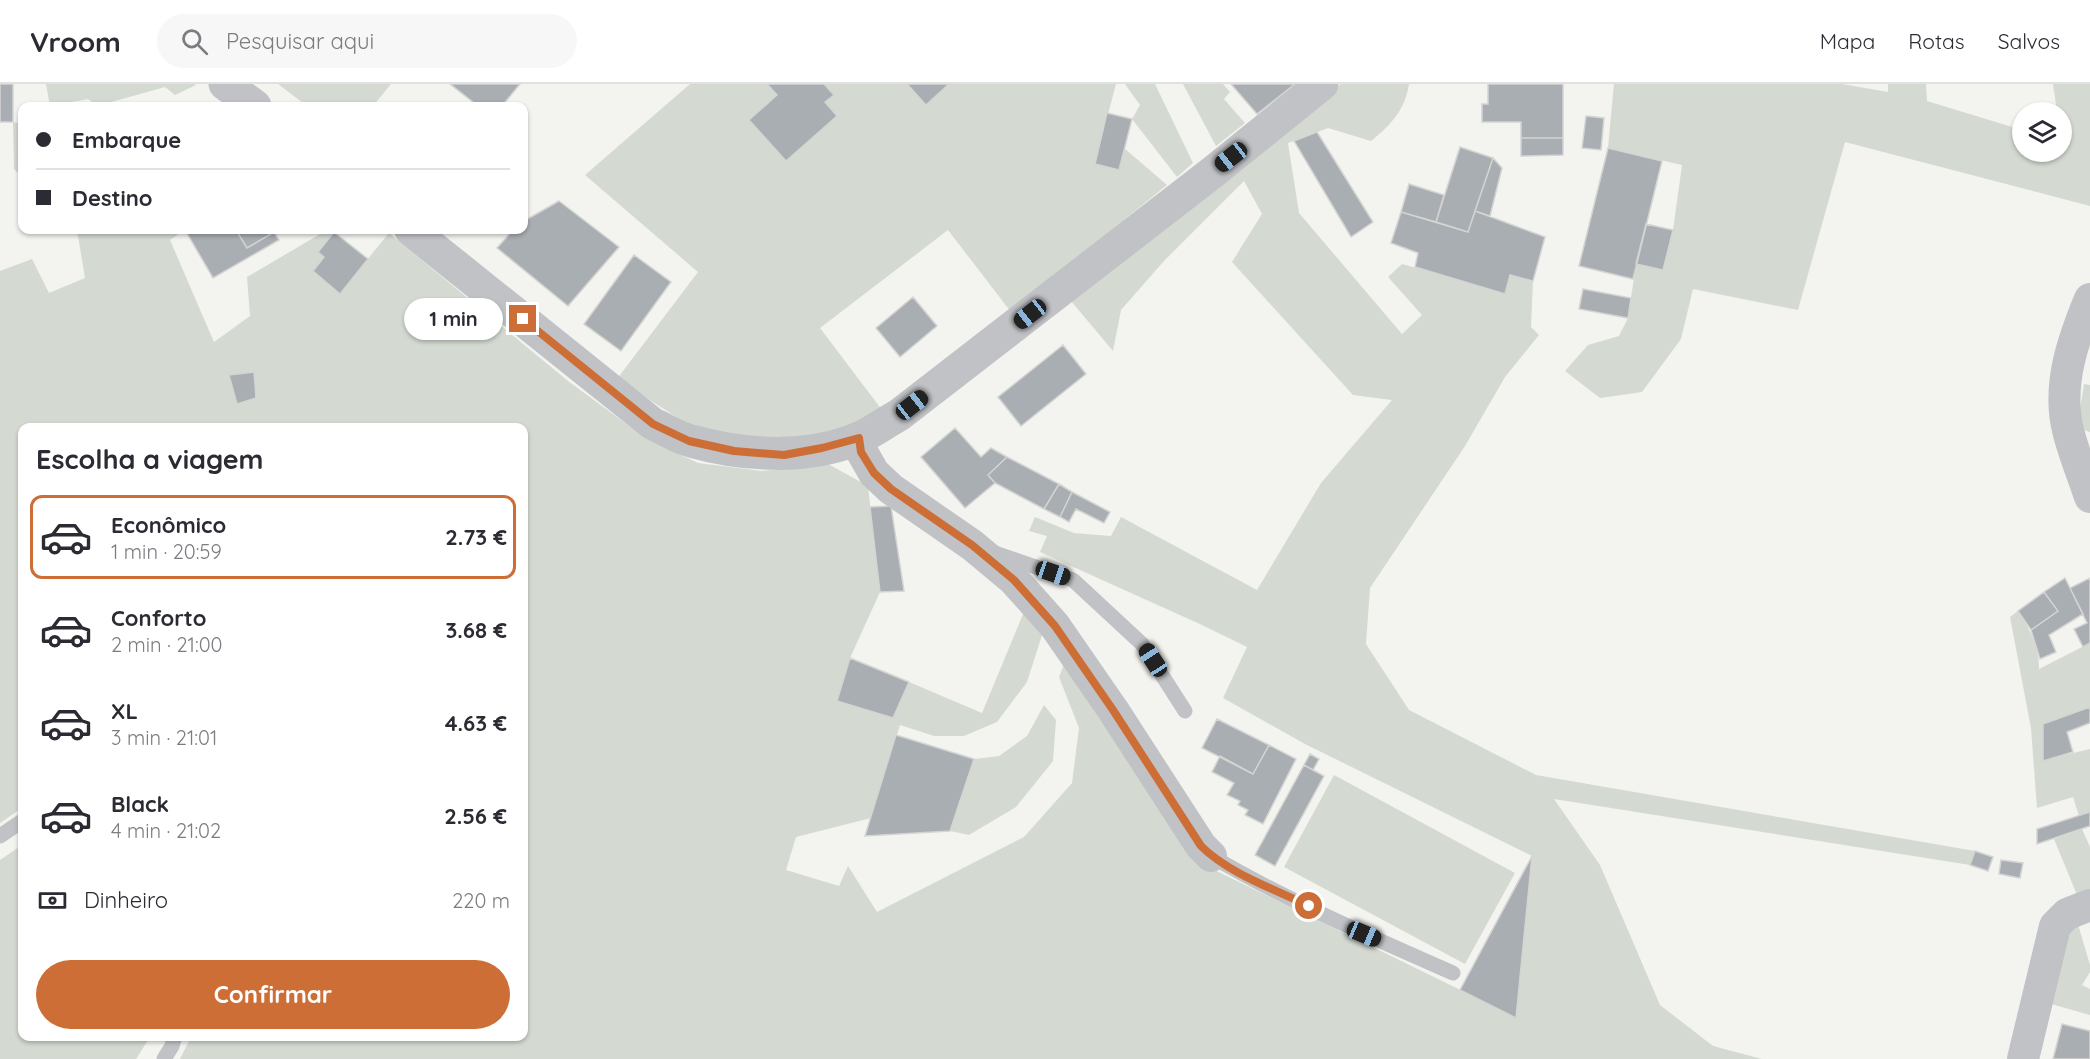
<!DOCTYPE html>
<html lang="pt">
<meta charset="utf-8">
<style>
:root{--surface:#fff;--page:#f7f7f7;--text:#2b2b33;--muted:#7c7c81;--line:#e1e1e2;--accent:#cd6e36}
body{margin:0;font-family:Quicksand,sans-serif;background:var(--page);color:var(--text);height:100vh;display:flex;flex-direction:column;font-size:22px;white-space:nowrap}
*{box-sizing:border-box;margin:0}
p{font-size:20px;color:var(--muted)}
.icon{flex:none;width:33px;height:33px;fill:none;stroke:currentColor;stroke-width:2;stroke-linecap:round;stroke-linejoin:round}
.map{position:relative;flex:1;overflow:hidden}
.panel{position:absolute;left:18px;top:339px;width:510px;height:618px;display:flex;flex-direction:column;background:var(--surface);border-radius:12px;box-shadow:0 2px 4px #0004}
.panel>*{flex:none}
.hud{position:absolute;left:18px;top:18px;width:510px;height:132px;border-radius:12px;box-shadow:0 2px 4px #0004;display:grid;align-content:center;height:132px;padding:0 18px;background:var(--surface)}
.buttons{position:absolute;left:2012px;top:18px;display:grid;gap:12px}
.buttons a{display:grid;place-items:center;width:60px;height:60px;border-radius:50%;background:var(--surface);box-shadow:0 2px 4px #0004;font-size:30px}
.end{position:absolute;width:27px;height:27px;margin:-14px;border:8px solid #cd6e36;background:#fff;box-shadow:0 0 0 3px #fff}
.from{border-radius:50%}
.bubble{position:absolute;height:42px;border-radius:21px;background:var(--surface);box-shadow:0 2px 4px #0004;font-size:20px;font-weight:800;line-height:42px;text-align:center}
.car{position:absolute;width:18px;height:36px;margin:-18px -9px;border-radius:8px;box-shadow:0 0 4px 2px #0007;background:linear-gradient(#222 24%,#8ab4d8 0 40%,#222 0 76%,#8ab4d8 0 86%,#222 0)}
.hud b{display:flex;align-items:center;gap:21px;height:57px;font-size:22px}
.hud b+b{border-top:2px solid var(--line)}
.hud i{width:15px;height:15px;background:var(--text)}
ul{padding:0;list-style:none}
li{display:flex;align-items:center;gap:18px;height:84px;margin:0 12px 9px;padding:0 6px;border:3px solid transparent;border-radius:12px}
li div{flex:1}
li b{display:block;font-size:22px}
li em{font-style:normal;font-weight:800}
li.current{border-color:var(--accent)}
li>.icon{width:54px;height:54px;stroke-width:1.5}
h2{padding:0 18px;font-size:27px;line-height:72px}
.pay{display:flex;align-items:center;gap:15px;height:66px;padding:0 18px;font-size:22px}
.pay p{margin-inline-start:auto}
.button{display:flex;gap:12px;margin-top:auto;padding:12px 18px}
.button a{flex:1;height:69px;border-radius:36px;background:var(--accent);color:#fff;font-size:24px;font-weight:800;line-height:69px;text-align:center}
header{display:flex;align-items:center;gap:36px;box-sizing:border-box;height:84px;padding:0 30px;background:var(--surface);border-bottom:2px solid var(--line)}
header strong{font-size:28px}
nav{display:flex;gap:33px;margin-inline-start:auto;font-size:21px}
.search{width:420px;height:54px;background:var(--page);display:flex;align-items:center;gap:15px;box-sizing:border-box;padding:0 21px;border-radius:33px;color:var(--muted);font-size:22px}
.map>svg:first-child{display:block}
.green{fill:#d4dad1;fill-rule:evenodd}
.building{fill:#a9aeb3;stroke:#d4d4d3;stroke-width:1.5}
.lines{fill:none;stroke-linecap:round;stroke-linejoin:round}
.service{stroke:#c0c2c5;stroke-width:15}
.minor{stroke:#c0c2c5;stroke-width:32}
.tertiary{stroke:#c0c2c5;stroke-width:33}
.route{stroke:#cd6e36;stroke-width:8}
</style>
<header>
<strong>Vroom</strong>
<div class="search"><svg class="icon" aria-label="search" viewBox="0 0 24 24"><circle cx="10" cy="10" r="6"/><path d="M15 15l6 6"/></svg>Pesquisar aqui</div>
<nav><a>Mapa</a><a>Rotas</a><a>Salvos</a></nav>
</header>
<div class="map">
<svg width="2090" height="975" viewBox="0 0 2090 975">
<rect width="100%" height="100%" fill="#f3f3f0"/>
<path class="green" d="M 46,0 L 194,0 L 196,1 L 175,11 L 165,3 L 97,22 L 88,15 L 50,22 Z
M 278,0 L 391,0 L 373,22 L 307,22 Z
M 690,0 L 1116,0 L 1095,80 L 1119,86 L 1124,64 L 1167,101 L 1011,228 L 948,146 L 820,244 L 882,326 L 825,351 L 755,356 L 692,343 L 617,295 L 698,188 L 585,91 Z
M 1125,0 L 1155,0 L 1193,79 L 1177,93 L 1132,35 L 1140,21 Z
M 1183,0 L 1223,0 L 1230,8 L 1224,15 L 1245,39 L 1216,62 Z
M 1341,0 L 1409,0 C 1405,26 1391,41 1371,57 L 1328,44 L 1288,59 L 1299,129 L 1402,250 L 1422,231 L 1388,193 L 1402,180 L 1505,209 L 1510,191 L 1533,197 L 1531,243 L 1539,251 L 1505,293 L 1465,362 L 1370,504 L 1366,560 L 1409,626 L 1536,691 L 1975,767 L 1970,781 L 1554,715 L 1600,781 L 1660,921 L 1713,962 L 1762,975 L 180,975 L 191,953 L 524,952 L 524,344 L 22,344 L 22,724 L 0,739 L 0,187 L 32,175 L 49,209 L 85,194 L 77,146 L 184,146 L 170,156 L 214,258 L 250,232 L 247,193 L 327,146 L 333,146 L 334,148 L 318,168 L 324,173 L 313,187 L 340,209 L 389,149 L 568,297 L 647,355 L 698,379 L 762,387 L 828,380 L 868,402 L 880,508 L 850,574 L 837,617 L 893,634 L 909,598 L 982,629 L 1026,523 L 1043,548 L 1027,598 L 997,638 L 964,652 L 934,652 L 900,641 L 871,734 L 796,753 L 786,786 L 839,802 L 848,782 L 877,828 L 1024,753 L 1072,699 L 1079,644 L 1059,593 L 1065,578 L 1196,777 L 1516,933 L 1532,772 L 1305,660 L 1223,614 L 1247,563 L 1202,541 L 1040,468 L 1047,452 L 1029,447 L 1035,433 L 1074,449 L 1111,452 L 1121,433 L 1257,506 L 1321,399 L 1392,316 L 1353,311 L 1232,178 L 1262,130 L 1244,97 L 1164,177 L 1121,226 L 1113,267 L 1071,217 ZM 254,289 L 237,320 L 229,291 Z
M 1614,0 L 1842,0 L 1888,8 L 1888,0 L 1926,0 L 1927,17 L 2022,46 L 2022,68 L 2061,68 L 2061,28 L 2057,28 L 2053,0 L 2090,0 L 2090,122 L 1845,58 L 1798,226 L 1693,205 L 1681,255 L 1642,308 L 1600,314 L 1565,287 L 1588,261 L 1619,252 L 1628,234 L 1636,180 L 1663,186 L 1673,146 L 1682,81 L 1608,64 Z
M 13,38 L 22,40 L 22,93 L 14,85 Z
M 2084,300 L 2090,301 L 2090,348 L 2084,346 L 2080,326 Z
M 2018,527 C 2030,545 2039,563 2039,585 L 2090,559 L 2090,623 L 2044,640 L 2044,676 L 2090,665 L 2090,728 L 2079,732 L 2073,713 L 2037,724 L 2031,644 L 2010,533 Z
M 1044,621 L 1056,636 L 1053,677 L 1016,723 L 969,751 L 950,747 L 974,675 L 999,672 L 1027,652 Z
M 1334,691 L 1515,789 L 1465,880 L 1284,783 Z
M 2082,745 L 2090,763 L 2090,811 L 2077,811 L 2054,755 Z
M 22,761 L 22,952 L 150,953 L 136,975 L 0,975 L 0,776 Z
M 2077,837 L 2090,881 L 2090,888 L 2082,901 L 2090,905 L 2090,931 L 2051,920 L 2067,847 Z"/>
<path class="building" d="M 0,0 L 13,0 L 13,38 L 0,38 Z
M 450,0 L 520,0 L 502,22 L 478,22 Z
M 767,0 L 824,0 L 834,11 L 825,18 L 837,32 L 786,77 L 749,36 L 777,11 Z
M 907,0 L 949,0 L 926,21 Z
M 1231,0 L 1295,0 L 1257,30 Z
M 1488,0 L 1563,0 L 1563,54 L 1521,54 L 1521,38 L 1482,38 L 1482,20 L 1488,20 Z
M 1107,29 L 1132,35 L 1119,86 L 1095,80 Z
M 1586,32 L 1604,34 L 1601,66 L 1582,64 Z
M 1317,48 L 1373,138 L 1351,153 L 1294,57 Z
M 1521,54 L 1563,54 L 1563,71 L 1521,72 Z
M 1460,63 L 1493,74 L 1468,148 L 1436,138 Z
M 1608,64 L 1662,77 L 1633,195 L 1579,182 Z
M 1493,74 L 1502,84 L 1490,132 L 1475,127 Z
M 1409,100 L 1444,111 L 1436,138 L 1401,128 Z
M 559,117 L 619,163 L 568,222 L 497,164 L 513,146 L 524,146 L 524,137 Z
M 1475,127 L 1545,153 L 1533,197 L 1510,191 L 1505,210 L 1415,183 L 1418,169 L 1391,159 L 1401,128 L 1468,148 Z
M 1646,140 L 1673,146 L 1663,186 L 1636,180 Z
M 185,146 L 236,146 L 247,164 L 274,148 L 279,156 L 213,194 Z
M 236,146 L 278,146 L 247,164 Z
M 334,148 L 368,175 L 340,210 L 313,187 L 324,173 L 318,168 Z
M 634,171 L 671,198 L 621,267 L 584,240 Z
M 1583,205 L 1631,214 L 1628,234 L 1579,225 Z
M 913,213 L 937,242 L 900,273 L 876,244 Z
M 1063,261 L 1086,290 L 1021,342 L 998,313 Z
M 254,288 L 256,314 L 237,320 L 229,291 Z
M 955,344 L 981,373 L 991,364 L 1007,373 L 988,391 L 995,399 L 965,424 L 921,373 Z
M 1007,373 L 1059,400 L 1044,425 L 995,399 L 988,391 Z
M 1059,400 L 1072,408 L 1060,433 L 1044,425 Z
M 1072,408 L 1110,428 L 1104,439 L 1076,425 L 1069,438 L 1060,433 Z
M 891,422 L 904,507 L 880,508 L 870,423 Z
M 2065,494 L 2083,530 L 2049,551 L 2056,568 L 2040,575 L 2031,546 L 2058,527 L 2044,508 Z
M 2090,494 L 2090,559 L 2083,563 L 2074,545 L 2087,539 L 2070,504 Z
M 2044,508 L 2058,527 L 2031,546 L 2018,527 Z
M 850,574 L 909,598 L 893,634 L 837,617 Z
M 2090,623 L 2090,639 L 2067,648 L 2073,668 L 2043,677 L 2043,640 Z
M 1217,635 L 1269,661 L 1253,690 L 1202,664 Z
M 896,651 L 974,675 L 950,747 L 865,752 Z
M 1269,661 L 1296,675 L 1263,740 L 1245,731 L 1248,726 L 1238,721 L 1240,717 L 1227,711 L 1234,699 L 1212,688 L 1220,672 L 1253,690 Z
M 1310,670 L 1319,675 L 1313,686 L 1304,681 Z
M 1304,681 L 1324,692 L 1275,782 L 1255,771 Z
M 2090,728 L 2090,742 L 2037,760 L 2037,745 Z
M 1975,767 L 1993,773 L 1988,787 L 1970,781 Z
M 1532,772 L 1516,934 L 1460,906 Z
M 2001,776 L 2023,779 L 2020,794 L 1999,790 Z
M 2062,940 L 2090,947 L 2090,975 L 2053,975 Z"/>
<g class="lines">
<path class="service" d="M 995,469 L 1073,496 L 1142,560 L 1185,627
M 0,752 L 22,737
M 1211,772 C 1288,817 1371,853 1453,889
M 164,975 L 172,962 L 175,952"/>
<path class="minor" d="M 2090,215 C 2073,256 2057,301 2068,346 C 2073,368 2083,391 2090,413
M 859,354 L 862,368 L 874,389 L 891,405 L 972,461 L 1014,496 L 1055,542 L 1113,626 L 1201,762 L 1211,772
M 2023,975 L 2055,842 L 2067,830 L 2090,821"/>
<path class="tertiary" d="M 225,0 L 255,22
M 411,146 L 653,340 C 665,345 678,354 691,357 C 744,372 808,376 859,354 C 873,348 886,338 899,331 L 1213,88 L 1322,0"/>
</g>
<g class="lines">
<path class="route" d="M 523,235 L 653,340 L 689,357 L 734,367 L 784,371 L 822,364 L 859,354 L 861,368 L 874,389 L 891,405 L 972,461 L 1014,496 L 1055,542 L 1113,626 L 1201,762 C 1228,789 1274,805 1309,822"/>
</g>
</svg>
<div class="buttons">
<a><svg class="icon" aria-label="layers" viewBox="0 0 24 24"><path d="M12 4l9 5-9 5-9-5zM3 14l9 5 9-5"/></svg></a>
</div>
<i class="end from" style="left:1309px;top:822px"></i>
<i class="end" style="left:523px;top:235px"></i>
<div class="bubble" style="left:404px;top:214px;width:99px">1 min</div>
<i class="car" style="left:1231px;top:73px;rotate:232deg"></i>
<i class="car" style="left:1030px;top:230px;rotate:232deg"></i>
<i class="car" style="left:912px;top:321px;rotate:52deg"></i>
<i class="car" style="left:1053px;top:489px;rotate:109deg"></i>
<i class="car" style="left:1153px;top:576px;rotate:327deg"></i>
<i class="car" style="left:1364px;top:850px;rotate:113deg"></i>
<div class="hud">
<b><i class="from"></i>Embarque</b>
<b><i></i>Destino</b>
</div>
<section class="panel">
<h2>Escolha a viagem</h2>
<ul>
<li class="current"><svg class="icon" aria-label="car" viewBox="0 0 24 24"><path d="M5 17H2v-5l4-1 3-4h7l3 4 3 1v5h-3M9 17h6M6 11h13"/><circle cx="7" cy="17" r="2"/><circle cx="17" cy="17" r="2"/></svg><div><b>Econômico</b><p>1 min · 20:59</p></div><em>2.73 €</em></li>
<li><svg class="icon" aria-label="car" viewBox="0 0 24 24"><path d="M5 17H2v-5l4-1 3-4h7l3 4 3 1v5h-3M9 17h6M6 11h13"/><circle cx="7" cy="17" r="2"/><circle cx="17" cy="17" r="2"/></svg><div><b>Conforto</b><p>2 min · 21:00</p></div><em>3.68 €</em></li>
<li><svg class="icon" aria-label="car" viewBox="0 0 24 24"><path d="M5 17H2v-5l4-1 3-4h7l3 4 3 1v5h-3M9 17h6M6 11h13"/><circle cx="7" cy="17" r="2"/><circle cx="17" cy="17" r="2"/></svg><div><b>XL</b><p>3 min · 21:01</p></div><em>4.63 €</em></li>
<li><svg class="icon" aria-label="car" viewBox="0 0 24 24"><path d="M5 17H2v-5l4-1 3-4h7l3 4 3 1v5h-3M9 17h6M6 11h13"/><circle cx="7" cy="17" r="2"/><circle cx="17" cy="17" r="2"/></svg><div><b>Black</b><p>4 min · 21:02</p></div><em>2.56 €</em></li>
</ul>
<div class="pay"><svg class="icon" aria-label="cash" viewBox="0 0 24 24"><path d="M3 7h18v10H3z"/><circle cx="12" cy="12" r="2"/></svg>Dinheiro<p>220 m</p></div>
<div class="button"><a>Confirmar</a></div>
</section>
</div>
